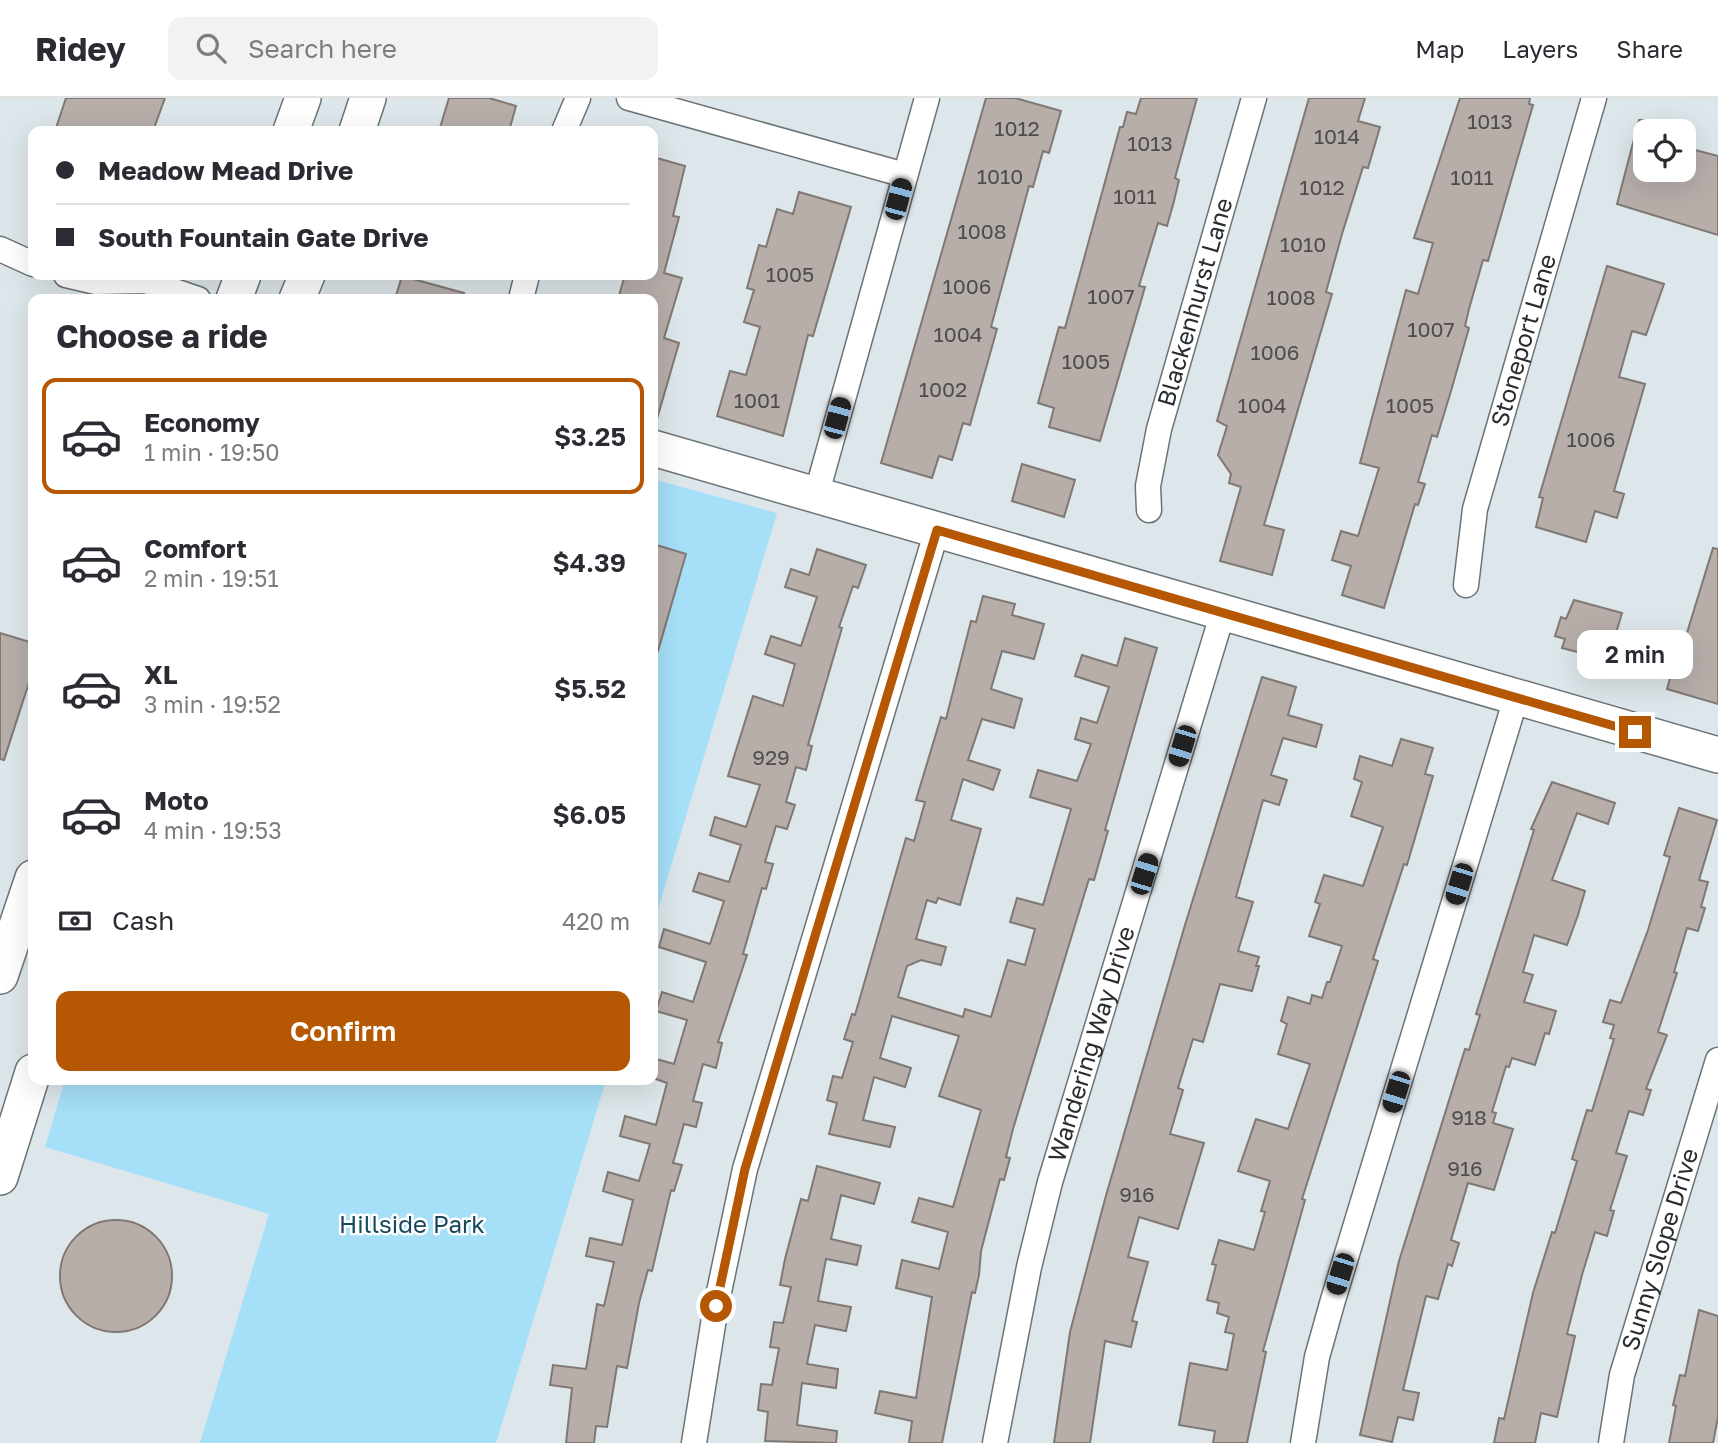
<!DOCTYPE html>
<meta charset="utf-8">
<style>
:root{--surface:#fff;--page:#f2f2f3;--text:#2b2b33;--muted:#7c7c81;--line:#e1e1e2;--accent:#b55703}
body{margin:0;font-family:"Golos Text",sans-serif;background:var(--page);color:var(--text);height:100vh;display:flex;flex-direction:column;font-size:26px;white-space:nowrap}
*{box-sizing:border-box;margin:0}
p{font-size:23px;color:var(--muted)}
.icon{flex:none;width:38px;height:38px;fill:none;stroke:currentColor;stroke-width:2;stroke-linecap:round;stroke-linejoin:round}
.map{position:relative;flex:1;overflow:hidden}
.side{position:absolute;left:28px;top:196px;width:630px;height:791px;display:flex;flex-direction:column;background:var(--surface);border-radius:14px;box-shadow:0 7px 28px #0002}
.side>*{flex:none}
.banner{position:absolute;left:28px;top:28px;width:630px;height:154px;border-radius:14px;box-shadow:0 7px 28px #0002;display:grid;align-content:center;height:154px;padding:0 28px;background:var(--surface)}
.controls{position:absolute;left:1633px;top:21px;display:grid;gap:14px}
.controls a{display:grid;place-items:center;width:63px;height:63px;border-radius:14px;background:var(--surface);box-shadow:0 7px 28px #0002;font-size:35px}
.end{position:absolute;width:32px;height:32px;margin:-16px;border:9px solid #b55703;background:#fff;box-shadow:0 0 0 4px #fff}
.from{border-radius:50%}
.bubble{position:absolute;height:49px;border-radius:14px;background:var(--surface);box-shadow:0 7px 28px #0002;font-size:23px;font-weight:600;line-height:49px;text-align:center}
.car{position:absolute;width:21px;height:42px;margin:-21px -10px;border-radius:9px;box-shadow:0 0 5px 2px #0007;background:linear-gradient(#222 24%,#8ab4d8 0 40%,#222 0 76%,#8ab4d8 0 86%,#222 0)}
.banner b{display:flex;align-items:center;gap:24px;height:66px;font-size:26px}
.banner b+b{border-top:2px solid var(--line)}
.banner i{width:18px;height:18px;background:var(--text)}
ul{padding:0;list-style:none}
li{display:flex;align-items:center;gap:21px;height:116px;margin:0 14px 10px;padding:0 14px;border:4px solid transparent;border-radius:14px}
li div{flex:1}
li b{display:block;font-size:26px}
li em{font-style:normal;font-weight:600}
li.on{border-color:var(--accent)}
li>.icon{width:63px;height:63px;stroke-width:1.5}
h2{padding:0 28px;font-size:32px;line-height:84px}
.pay{display:flex;align-items:center;gap:18px;height:77px;padding:0 28px;font-size:26px}
.pay p{margin-inline-start:auto}
.button{display:flex;gap:14px;margin-top:auto;padding:14px 28px}
.button a{flex:1;height:80px;border-radius:14px;background:var(--accent);color:#fff;font-size:28px;font-weight:600;line-height:80px;text-align:center}
header{display:flex;align-items:center;gap:42px;box-sizing:border-box;height:98px;padding:0 35px;background:var(--surface);border-bottom:2px solid var(--line)}
header strong{font-size:33px}
nav{display:flex;gap:38px;margin-inline-start:auto;font-size:24px}
.search{width:490px;height:63px;background:var(--page);display:flex;align-items:center;gap:18px;box-sizing:border-box;padding:0 24px;border-radius:14px;color:var(--muted);font-size:26px}
.map>svg:first-child{display:block}
.green{fill:#a5dff8}
.building{fill:#b7aeaa;stroke:#7f7873;stroke-width:2}
.lines{fill:none;stroke-linecap:round;stroke-linejoin:round}
.street-casing{stroke:#6b7377;stroke-width:27}
.secondary-casing{stroke:#6b7377;stroke-width:38}
.street{stroke:#fff;stroke-width:24}
.secondary{stroke:#fff;stroke-width:35}
.route{stroke:#b55703;stroke-width:9}
.labels{text-anchor:middle;stroke-width:5;stroke-linejoin:round;paint-order:stroke}
.number-label{font-size:21px;fill:#4d4d4e}
.street-label{font-size:24px;fill:#2a2d2f;stroke:#fff}
.park-label{font-size:24px;fill:#17495c;stroke:#fff}
</style>
<header>
<strong>Ridey</strong>
<div class="search"><svg class="icon" aria-label="search" viewBox="0 0 24 24"><circle cx="10" cy="10" r="6"/><path d="M15 15l6 6"/></svg>Search here</div>
<nav><a>Map</a><a>Layers</a><a>Share</a></nav>
</header>
<div class="map">
<svg width="1718" height="1345" viewBox="0 0 1718 1345">
<rect width="100%" height="100%" fill="#dde6ea"/>
<path class="green" d="M 653,381 L 777,415 L 653,828 Z
M 65,982 L 606,982 L 496,1345 L 200,1345 L 269,1116 L 45,1049 Z"/>
<path class="building" d="M 66,0 L 165,0 L 153,33 L 55,33 Z
M 449,0 L 489,0 L 516,8 L 509,33 L 439,33 Z
M 986,0 L 1015,0 L 1061,13 L 1049,55 L 1043,53 L 1033,89 L 1029,88 L 991,229 L 997,231 L 970,327 L 963,325 L 952,362 L 939,358 L 932,380 L 881,365 Z
M 1141,0 L 1197,0 L 1175,80 L 1179,82 L 1174,103 L 1167,128 L 1158,125 L 1139,188 L 1145,189 L 1100,343 L 1049,329 L 1054,310 L 1038,305 L 1059,229 L 1065,230 L 1120,29 L 1123,29 L 1127,14 L 1136,16 Z
M 1309,0 L 1365,0 L 1358,23 L 1380,29 L 1368,70 L 1363,69 L 1342,136 L 1326,194 L 1332,196 L 1264,427 L 1284,432 L 1272,477 L 1220,463 L 1241,389 L 1229,385 L 1231,376 L 1218,357 L 1227,328 L 1217,323 Z
M 1460,0 L 1530,0 L 1529,6 L 1533,7 L 1488,163 L 1483,162 L 1469,211 L 1465,228 L 1469,230 L 1451,293 L 1437,339 L 1432,337 L 1418,384 L 1425,386 L 1418,407 L 1415,406 L 1384,510 L 1342,497 L 1351,468 L 1332,462 L 1341,433 L 1358,438 L 1379,370 L 1360,365 L 1406,192 L 1418,196 L 1433,145 L 1414,140 Z
M 1639,22 L 1645,22 L 1645,72 L 1684,72 L 1684,49 L 1718,58 L 1718,137 L 1617,106 Z
M 653,59 L 685,68 L 673,118 L 679,119 L 664,175 L 682,180 L 664,240 L 679,245 L 657,321 L 653,320 L 653,201 L 618,201 L 625,177 L 653,177 Z
M 799,94 L 851,109 L 813,238 L 808,237 L 783,338 L 717,318 L 730,273 L 746,277 L 760,229 L 744,224 L 754,192 L 747,190 L 759,147 L 766,149 L 777,111 L 793,116 Z
M 1607,168 L 1664,186 L 1646,237 L 1632,233 L 1619,279 L 1645,286 L 1614,393 L 1624,396 L 1617,420 L 1595,413 L 1586,444 L 1536,429 L 1543,400 L 1539,399 Z
M 402,178 L 464,195 L 463,201 L 395,201 Z
M 1022,366 L 1075,382 L 1064,419 L 1012,403 Z
M 653,446 L 686,456 L 658,553 L 653,552 Z
M 1713,450 L 1718,451 L 1718,606 L 1667,591 L 1672,573 L 1675,574 Z
M 817,451 L 866,467 L 858,490 L 853,488 L 839,529 L 842,530 L 808,647 L 812,648 L 806,672 L 796,669 L 786,704 L 795,707 L 787,731 L 776,728 L 765,764 L 773,766 L 766,791 L 762,790 L 743,856 L 747,857 L 718,944 L 722,945 L 716,970 L 703,966 L 693,1003 L 702,1005 L 696,1029 L 684,1026 L 673,1065 L 682,1067 L 674,1093 L 671,1092 L 652,1173 L 648,1172 L 639,1205 L 627,1270 L 617,1268 L 607,1329 L 596,1328 L 594,1345 L 566,1345 L 572,1290 L 550,1287 L 553,1267 L 586,1271 L 597,1206 L 604,1208 L 614,1164 L 586,1158 L 590,1140 L 622,1147 L 633,1102 L 603,1093 L 608,1074 L 639,1083 L 650,1046 L 620,1038 L 625,1018 L 656,1027 L 667,985 L 653,980 L 653,960 L 674,966 L 687,922 L 656,913 L 662,894 L 693,904 L 706,864 L 659,849 L 664,831 L 710,846 L 724,803 L 693,793 L 699,775 L 729,784 L 741,747 L 710,737 L 715,719 L 746,729 L 760,687 L 728,678 L 753,598 L 783,608 L 795,566 L 765,556 L 771,538 L 801,548 L 817,499 L 785,489 L 791,471 L 809,477 Z
M 983,498 L 1015,506 L 1012,517 L 1044,526 L 1034,561 L 1002,553 L 991,591 L 1022,601 L 1014,630 L 982,621 L 968,662 L 1000,672 L 993,692 L 963,681 L 951,722 L 981,731 L 960,807 L 938,800 L 936,805 L 927,802 L 916,841 L 946,849 L 941,867 L 921,862 L 907,868 L 898,899 L 963,919 L 965,911 L 991,919 L 1008,862 L 1025,867 L 1035,831 L 1010,824 L 1017,800 L 1043,807 L 1071,711 L 1030,699 L 1038,672 L 1077,683 L 1091,646 L 1075,641 L 1081,620 L 1097,625 L 1109,589 L 1075,578 L 1082,557 L 1117,568 L 1125,540 L 1157,550 L 1105,732 L 1108,733 L 1094,782 L 1089,781 L 1013,1031 L 1006,1059 L 1010,1060 L 1004,1082 L 1000,1081 L 981,1153 L 979,1177 L 975,1195 L 972,1194 L 942,1345 L 909,1345 L 912,1323 L 875,1315 L 880,1293 L 916,1300 L 932,1199 L 896,1190 L 902,1162 L 939,1171 L 948,1134 L 912,1124 L 919,1100 L 953,1109 L 981,1012 L 939,998 L 959,938 L 892,918 L 880,960 L 911,970 L 905,989 L 874,979 L 863,1022 L 895,1029 L 890,1049 L 829,1036 L 837,1005 L 827,1002 L 833,978 L 842,980 L 853,944 L 844,941 L 852,916 L 855,917 L 906,740 L 914,743 L 925,704 L 916,702 L 941,619 L 946,621 L 971,523 L 976,524 Z
M 1574,502 L 1622,515 L 1608,562 L 1562,550 L 1565,541 L 1555,538 L 1561,519 L 1566,521 Z
M 0,535 L 33,545 L 33,572 L 4,662 L 0,661 Z
M 1262,579 L 1296,589 L 1288,617 L 1322,627 L 1316,649 L 1283,640 L 1271,677 L 1287,682 L 1279,707 L 1263,702 L 1236,799 L 1253,804 L 1238,853 L 1259,859 L 1256,868 L 1259,868 L 1252,893 L 1220,886 L 1203,944 L 1193,941 L 1178,990 L 1183,992 L 1170,1036 L 1204,1045 L 1178,1131 L 1139,1119 L 1128,1159 L 1148,1164 L 1132,1223 L 1137,1224 L 1131,1249 L 1105,1243 L 1090,1345 L 1054,1345 L 1070,1234 L 1105,1101 L 1185,827 Z
M 1401,641 L 1433,650 L 1425,676 L 1433,678 L 1407,767 L 1404,766 L 1373,861 L 1378,863 L 1302,1101 L 1305,1102 L 1263,1253 L 1266,1254 L 1247,1345 L 1213,1345 L 1215,1333 L 1179,1327 L 1190,1265 L 1227,1272 L 1234,1236 L 1225,1234 L 1229,1219 L 1217,1215 L 1219,1205 L 1207,1202 L 1216,1167 L 1212,1166 L 1219,1142 L 1254,1152 L 1265,1114 L 1261,1113 L 1270,1083 L 1238,1073 L 1256,1021 L 1288,1031 L 1310,966 L 1278,956 L 1287,926 L 1281,923 L 1288,899 L 1310,906 L 1312,897 L 1322,900 L 1327,884 L 1330,884 L 1342,848 L 1309,838 L 1320,806 L 1315,804 L 1324,777 L 1363,788 L 1383,729 L 1351,718 L 1362,684 L 1354,681 L 1360,658 L 1392,668 Z
M 1552,684 L 1615,705 L 1608,726 L 1577,715 L 1552,782 L 1585,793 L 1578,817 L 1567,847 L 1534,837 L 1523,874 L 1533,877 L 1524,904 L 1556,913 L 1549,936 L 1545,935 L 1535,967 L 1512,960 L 1509,969 L 1506,968 L 1492,1014 L 1496,1015 L 1493,1025 L 1513,1031 L 1494,1092 L 1468,1085 L 1451,1142 L 1459,1145 L 1452,1168 L 1448,1166 L 1438,1201 L 1426,1198 L 1403,1292 L 1419,1295 L 1413,1322 L 1398,1319 L 1392,1344 L 1360,1337 L 1399,1163 L 1465,951 L 1469,952 L 1480,917 L 1476,916 L 1534,732 L 1531,731 Z
M 1679,710 L 1717,722 L 1699,782 L 1708,784 L 1701,809 L 1705,810 L 1698,833 L 1687,830 L 1674,874 L 1677,875 L 1658,934 L 1667,937 L 1646,991 L 1651,992 L 1643,1017 L 1629,1013 L 1616,1055 L 1627,1058 L 1610,1112 L 1614,1113 L 1607,1138 L 1595,1134 L 1582,1177 L 1567,1236 L 1575,1238 L 1557,1319 L 1541,1315 L 1535,1345 L 1494,1345 L 1499,1320 L 1504,1321 L 1533,1195 L 1552,1134 L 1555,1135 L 1577,1063 L 1572,1061 L 1587,1012 L 1592,1013 L 1614,941 L 1610,940 L 1614,927 L 1603,924 L 1610,902 L 1621,905 L 1648,832 L 1670,759 L 1664,757 Z
M 817,1068 L 880,1085 L 874,1106 L 841,1097 L 831,1141 L 861,1148 L 857,1167 L 826,1161 L 818,1203 L 851,1209 L 846,1233 L 815,1227 L 807,1266 L 838,1271 L 836,1290 L 802,1285 L 797,1327 L 837,1333 L 836,1345 L 765,1343 L 768,1314 L 758,1312 L 761,1286 L 772,1287 L 779,1250 L 770,1249 L 774,1224 L 783,1225 L 791,1189 L 780,1187 L 785,1161 L 801,1101 L 808,1103 Z
M60 1178a56 56 0 1 1 112 0a56 56 0 1 1-112 0Z
M 1699,1212 L 1718,1218 L 1718,1319 L 1713,1345 L 1669,1345 L 1676,1308 L 1673,1307 L 1680,1277 L 1685,1278 Z"/>
<g class="lines">
<g class="street-casing">
<g id="street">
<path d="M 629,0 L 905,77"/>
<path d="M 564,33 L 578,0"/>
<path d="M 0,151 L 33,166"/>
<path d="M 66,177 L 96,184 L 145,183 L 198,201"/>
<path d="M 521,201 L 527,177"/>
<path d="M 816,398 L 927,0"/>
<path id="s1" d="M 1149,412 L 1148,388 L 1159,331 L 1254,0"/>
<path id="s2" d="M 1466,487 L 1475,411 L 1594,0"/>
<path d="M 694,1345 L 716,1208 L 745,1071 L 937,432"/>
<path id="s3" d="M 995,1345 L 1029,1169 L 1050,1084 L 1223,514"/>
<path d="M 1303,1345 L 1317,1259 L 1333,1202 L 1516,600"/>
<path id="s4" d="M 1611,1345 L 1622,1277 L 1718,962"/>
</g>
</g>
<g class="secondary-casing">
<path id="secondary" d="M 291,33 L 303,0
M 357,33 L 368,0
M 234,201 L 243,177
M 297,201 L 307,177
M 653,350 L 1718,657
M 0,878 L 33,780
M 0,1079 L 33,974"/>
</g>
<use href="#street" class="street"/>
<use href="#secondary" class="secondary"/>
</g>
<g class="lines">
<path class="route" d="M 716,1208 L 745,1071 L 937,432 L 1635,634"/>
</g>
<g class="labels">
<g class="number-label">
<text x="1490" y="31">1013</text>
<text x="1017" y="38">1012</text>
<text x="1337" y="46">1014</text>
<text x="1150" y="53">1013</text>
<text x="1000" y="86">1010</text>
<text x="1472" y="87">1011</text>
<text x="1322" y="97">1012</text>
<text x="1135" y="106">1011</text>
<text x="982" y="141">1008</text>
<text x="1303" y="154">1010</text>
<text x="790" y="184">1005</text>
<text x="967" y="196">1006</text>
<text x="1111" y="206">1007</text>
<text x="1291" y="207">1008</text>
<text x="1431" y="239">1007</text>
<text x="958" y="244">1004</text>
<text x="1275" y="262">1006</text>
<text x="1086" y="271">1005</text>
<text x="943" y="299">1002</text>
<text x="757" y="310">1001</text>
<text x="1262" y="315">1004</text>
<text x="1410" y="315">1005</text>
<text x="1591" y="349">1006</text>
<text x="771" y="667">929</text>
<text x="1469" y="1027">918</text>
<text x="1465" y="1078">916</text>
<text x="1137" y="1104">916</text>
</g>
<g class="street-label">
<text dy="8" stroke="none"><textPath href="#s1" startOffset="214">Blackenhurst Lane</textPath></text>
<text dy="8" stroke="none"><textPath href="#s2" startOffset="252">Stoneport Lane</textPath></text>
<text dy="8" stroke="none"><textPath href="#s3" startOffset="411">Wandering Way Drive</textPath></text>
<text dy="8" stroke="none"><textPath href="#s4" startOffset="200">Sunny Slope Drive</textPath></text>
</g>
<g class="park-label">
<text x="412" y="1135">Hillside Park</text>
</g>
</g>
</svg>
<div class="controls">
<a><svg class="icon" aria-label="locate" viewBox="0 0 24 24"><circle cx="12" cy="12" r="6"/><path d="M12 2v4M12 18v4M2 12h4M18 12h4"/></svg></a>
</div>
<i class="end from" style="left:716px;top:1208px"></i>
<i class="end" style="left:1635px;top:634px"></i>
<div class="bubble" style="left:1577px;top:532px;width:116px">2 min</div>
<i class="car" style="left:898px;top:101px;rotate:15deg"></i>
<i class="car" style="left:837px;top:320px;rotate:15deg"></i>
<i class="car" style="left:1182px;top:648px;rotate:197deg"></i>
<i class="car" style="left:1144px;top:776px;rotate:17deg"></i>
<i class="car" style="left:1459px;top:786px;rotate:197deg"></i>
<i class="car" style="left:1396px;top:994px;rotate:197deg"></i>
<i class="car" style="left:1340px;top:1176px;rotate:197deg"></i>
<div class="banner">
<b><i class="from"></i>Meadow Mead Drive</b>
<b><i></i>South Fountain Gate Drive</b>
</div>
<section class="side">
<h2>Choose a ride</h2>
<ul>
<li class="on"><svg class="icon" aria-label="car" viewBox="0 0 24 24"><path d="M5 17H2v-5l4-1 3-4h7l3 4 3 1v5h-3M9 17h6M6 11h13"/><circle cx="7" cy="17" r="2"/><circle cx="17" cy="17" r="2"/></svg><div><b>Economy</b><p>1 min · 19:50</p></div><em>$3.25</em></li>
<li><svg class="icon" aria-label="car" viewBox="0 0 24 24"><path d="M5 17H2v-5l4-1 3-4h7l3 4 3 1v5h-3M9 17h6M6 11h13"/><circle cx="7" cy="17" r="2"/><circle cx="17" cy="17" r="2"/></svg><div><b>Comfort</b><p>2 min · 19:51</p></div><em>$4.39</em></li>
<li><svg class="icon" aria-label="car" viewBox="0 0 24 24"><path d="M5 17H2v-5l4-1 3-4h7l3 4 3 1v5h-3M9 17h6M6 11h13"/><circle cx="7" cy="17" r="2"/><circle cx="17" cy="17" r="2"/></svg><div><b>XL</b><p>3 min · 19:52</p></div><em>$5.52</em></li>
<li><svg class="icon" aria-label="car" viewBox="0 0 24 24"><path d="M5 17H2v-5l4-1 3-4h7l3 4 3 1v5h-3M9 17h6M6 11h13"/><circle cx="7" cy="17" r="2"/><circle cx="17" cy="17" r="2"/></svg><div><b>Moto</b><p>4 min · 19:53</p></div><em>$6.05</em></li>
</ul>
<div class="pay"><svg class="icon" aria-label="cash" viewBox="0 0 24 24"><path d="M3 7h18v10H3z"/><circle cx="12" cy="12" r="2"/></svg>Cash<p>420 m</p></div>
<div class="button"><a>Confirm</a></div>
</section>
</div>
